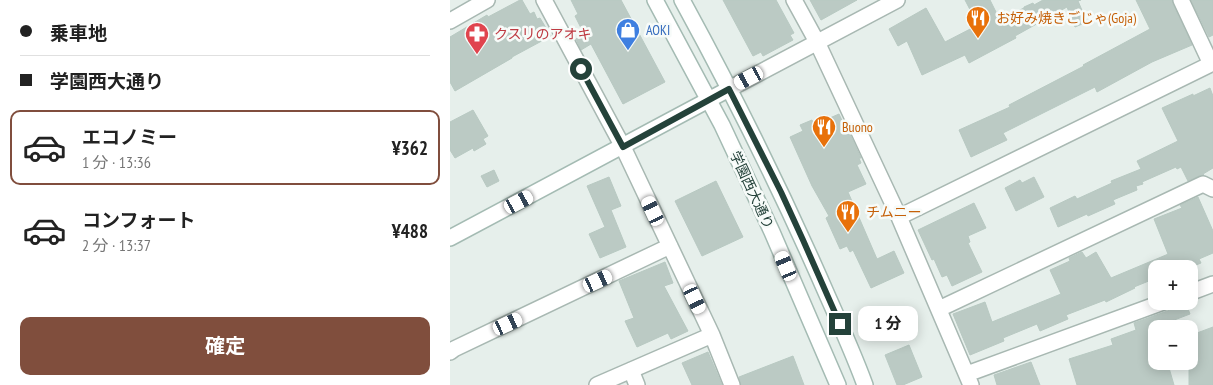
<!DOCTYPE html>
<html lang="ja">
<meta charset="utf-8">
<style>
:root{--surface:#fff;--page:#f6f6f6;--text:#222;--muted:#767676;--line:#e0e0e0;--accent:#804e3d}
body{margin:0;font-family:"PT Sans Narrow","Noto Sans JP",sans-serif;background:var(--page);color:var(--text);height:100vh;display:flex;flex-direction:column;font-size:19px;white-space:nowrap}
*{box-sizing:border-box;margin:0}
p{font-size:16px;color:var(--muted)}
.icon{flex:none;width:28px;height:28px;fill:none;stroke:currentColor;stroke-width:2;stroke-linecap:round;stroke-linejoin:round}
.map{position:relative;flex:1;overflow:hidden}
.panel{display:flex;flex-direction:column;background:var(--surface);width:450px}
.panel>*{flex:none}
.hud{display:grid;align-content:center;height:110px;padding:0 20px;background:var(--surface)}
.buttons{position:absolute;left:698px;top:260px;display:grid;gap:10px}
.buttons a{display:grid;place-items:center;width:50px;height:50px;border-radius:10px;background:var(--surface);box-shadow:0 2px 12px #0003;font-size:25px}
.end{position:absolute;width:22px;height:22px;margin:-11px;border:6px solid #24423a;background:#fff;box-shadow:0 0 0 2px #fff}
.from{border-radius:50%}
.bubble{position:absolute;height:35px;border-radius:10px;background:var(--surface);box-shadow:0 2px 12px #0003;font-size:16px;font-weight:700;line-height:35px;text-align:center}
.car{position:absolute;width:15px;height:30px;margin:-15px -8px;border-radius:6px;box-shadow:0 0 4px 1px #0007;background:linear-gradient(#fff 24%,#345 0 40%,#fff 0 76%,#345 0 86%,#fff 0)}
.hud b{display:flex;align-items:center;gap:18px;height:48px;font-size:19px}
.hud b+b{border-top:1px solid var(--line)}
.hud i{width:12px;height:12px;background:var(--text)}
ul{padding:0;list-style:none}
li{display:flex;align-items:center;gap:15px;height:75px;margin:0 10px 8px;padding:0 10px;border:2px solid transparent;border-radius:10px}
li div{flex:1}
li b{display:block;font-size:19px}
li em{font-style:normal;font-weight:700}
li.active{border-color:var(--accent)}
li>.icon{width:45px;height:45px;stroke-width:1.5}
.button{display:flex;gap:10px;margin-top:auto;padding:10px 20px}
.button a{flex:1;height:58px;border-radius:10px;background:var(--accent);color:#fff;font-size:20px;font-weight:700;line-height:58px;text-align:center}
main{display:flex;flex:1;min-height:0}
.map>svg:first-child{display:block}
.building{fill:#bbcac4;stroke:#b8c9c2}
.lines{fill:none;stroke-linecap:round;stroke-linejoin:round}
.street-casing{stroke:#a8b8b2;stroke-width:18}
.secondary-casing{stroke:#a4bbb3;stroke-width:18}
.street{stroke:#fff;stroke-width:15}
.secondary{stroke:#fff;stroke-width:15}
.route{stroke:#24423a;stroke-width:6}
.labels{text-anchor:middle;stroke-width:5;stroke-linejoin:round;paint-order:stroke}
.food-label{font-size:14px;fill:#c56008;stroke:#f7fbf9;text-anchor:start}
.shop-label{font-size:14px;fill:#366cbe;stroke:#f7fbf9;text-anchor:start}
.health-label{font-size:14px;fill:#be3a42;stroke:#f7fbf9;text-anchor:start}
.street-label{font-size:14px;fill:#24423a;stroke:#f7fbf9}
</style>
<main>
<section class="panel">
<div class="hud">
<b><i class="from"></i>乗車地</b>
<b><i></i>学園西大通り</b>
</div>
<ul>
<li class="active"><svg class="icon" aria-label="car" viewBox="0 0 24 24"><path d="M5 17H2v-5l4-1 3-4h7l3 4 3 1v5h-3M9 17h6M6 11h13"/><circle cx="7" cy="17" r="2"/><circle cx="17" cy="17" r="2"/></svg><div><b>エコノミー</b><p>1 分 · 13:36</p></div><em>¥362</em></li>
<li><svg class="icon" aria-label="car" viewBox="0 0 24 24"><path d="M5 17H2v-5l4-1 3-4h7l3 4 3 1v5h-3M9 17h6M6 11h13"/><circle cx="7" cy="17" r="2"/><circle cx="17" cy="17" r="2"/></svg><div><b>コンフォート</b><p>2 分 · 13:37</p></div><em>¥488</em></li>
</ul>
<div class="button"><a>確定</a></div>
</section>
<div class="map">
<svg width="763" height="385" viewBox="0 0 763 385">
<rect width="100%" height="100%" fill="#e6efeb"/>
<path class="building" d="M 70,0 L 72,0 L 80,14 L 84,12 L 87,19 L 90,18 L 101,36 L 62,57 L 62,58 L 5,91 L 0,82 L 0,37 L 37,15 L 38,17 Z
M 121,0 L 171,0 L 215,82 L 173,104 L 141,44 L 131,50 L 126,39 L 134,34 L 125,16 L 128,14 Z
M 273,0 L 326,0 L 344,33 L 340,35 L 343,40 L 313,56 L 311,52 L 303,56 Z
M 360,0 L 407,0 L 371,20 Z
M 515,0 L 540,0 L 548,16 L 551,15 L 553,18 L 574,8 L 574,7 L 583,3 L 584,5 L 593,0 L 631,0 L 628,1 L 637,22 L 625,27 L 617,7 L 565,36 L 566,38 L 519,63 L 515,55 L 472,75 L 457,41 L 448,46 L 439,29 L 476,8 L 495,42 L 528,25 Z
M 686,0 L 722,0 L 723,4 L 742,45 L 702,62 L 647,92 L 645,87 L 553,133 L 557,140 L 521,157 L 509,130 L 560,107 L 559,105 L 634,66 L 633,65 L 700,29 Z
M 741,0 L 763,0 L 763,35 L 759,37 Z
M 760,88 L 763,96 L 763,168 L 753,174 L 754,175 L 749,176 L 738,181 L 731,167 L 727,169 L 726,167 L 692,182 L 693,184 L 686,186 L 687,190 L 663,200 L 665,204 L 638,216 L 637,214 L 608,227 L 600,208 L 625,196 L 627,199 L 662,183 L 661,181 L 691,169 L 687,161 L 728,141 L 712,108 L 743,94 L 743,96 Z
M 23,110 L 38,136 L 33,139 L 36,144 L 24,151 L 23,148 L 5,158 L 0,150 L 0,122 Z
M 389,114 L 396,129 L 397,128 L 411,158 L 409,158 L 411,163 L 407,165 L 416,184 L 398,192 L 427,259 L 444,251 L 454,273 L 421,288 L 403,250 L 400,252 L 397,246 L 390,249 L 376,218 L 379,216 L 362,186 L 340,137 L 353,131 L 350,125 L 362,120 L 364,125 Z
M 44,170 L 49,181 L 37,187 L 31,176 Z
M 159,177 L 171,206 L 161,210 L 176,247 L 150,258 L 139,234 L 155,227 L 137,186 Z
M 584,177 L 594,197 L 566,211 L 555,188 L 570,180 L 572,183 Z
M 266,181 L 293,237 L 252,256 L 225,201 Z
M 748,197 L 763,231 L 763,253 L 749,259 L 751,263 L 736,269 L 706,269 L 706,278 L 684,287 L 685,288 L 656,302 L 655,300 L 616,315 L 618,319 L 590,331 L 587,324 L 553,338 L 554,341 L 520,355 L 503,314 L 535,302 L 542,322 L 611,294 L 600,270 L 620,261 L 619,258 L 632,252 L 636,258 L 646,252 L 661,278 L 716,255 L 718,254 L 704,219 L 732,208 L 730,205 Z
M 524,203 L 536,228 L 518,236 L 520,242 L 518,243 L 532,272 L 502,286 L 497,275 L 492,277 L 484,259 L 482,260 L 468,230 Z
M 215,262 L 223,283 L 214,286 L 238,331 L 221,339 L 218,333 L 187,347 L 175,321 L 184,318 L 169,281 Z
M 725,301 L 735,301 L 740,314 L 706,327 L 706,361 L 717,361 L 724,385 L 627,385 L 619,359 L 663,345 L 661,339 L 686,330 L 684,323 L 720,310 L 723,307 Z
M 763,327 L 763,385 L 739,385 L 739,336 Z
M 459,345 L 472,377 L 453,385 L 447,385 L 435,355 Z
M 258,352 L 272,385 L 242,385 L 232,363 Z
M 343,356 L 354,385 L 291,385 L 289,377 Z
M 581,362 L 590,385 L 547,385 L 544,375 Z"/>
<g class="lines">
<g class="street-casing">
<path id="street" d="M 94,0 L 173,147 L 262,335 L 282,385
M 344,0 L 367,42 L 449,217 L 521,385
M 731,0 L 761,64
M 0,21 L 37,0
M 279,89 L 447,0
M 449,217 L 763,63
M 739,293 L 763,284
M 489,309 L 753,184 L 763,189
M 0,352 L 4,349 L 220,246
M 181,370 L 187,385
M 517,374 L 716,301
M 147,385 L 262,335"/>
</g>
<g class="secondary-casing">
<path id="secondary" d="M 205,0 L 272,125 L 322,232 L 388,385
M 232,0 C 285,97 334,196 378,297 C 391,326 404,355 415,385
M 0,238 L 279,89"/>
</g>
<use href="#street" class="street"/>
<use href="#secondary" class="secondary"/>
</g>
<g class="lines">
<path class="route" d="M 131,69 L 173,147 L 279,89 L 331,192 L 353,240 L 390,324"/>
</g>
<defs>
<g id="restaurant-pin" transform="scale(1.25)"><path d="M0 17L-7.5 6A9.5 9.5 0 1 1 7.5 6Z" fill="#e8710a" stroke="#f7fbf9"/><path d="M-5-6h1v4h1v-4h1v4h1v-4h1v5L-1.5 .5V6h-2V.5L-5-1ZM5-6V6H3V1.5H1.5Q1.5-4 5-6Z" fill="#fff"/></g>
<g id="shop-pin" transform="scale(1.25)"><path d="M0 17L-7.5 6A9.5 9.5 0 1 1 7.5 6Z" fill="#3f7fe0" stroke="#f7fbf9"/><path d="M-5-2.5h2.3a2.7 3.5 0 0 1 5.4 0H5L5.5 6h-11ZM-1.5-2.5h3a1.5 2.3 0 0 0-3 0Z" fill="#fff"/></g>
<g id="pharmacy-pin" transform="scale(1.25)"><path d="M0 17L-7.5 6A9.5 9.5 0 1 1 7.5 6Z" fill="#e0444e" stroke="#f7fbf9"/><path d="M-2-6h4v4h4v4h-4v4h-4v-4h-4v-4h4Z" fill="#fff"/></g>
</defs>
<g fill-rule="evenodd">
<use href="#restaurant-pin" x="528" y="18"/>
<use href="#shop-pin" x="178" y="30"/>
<use href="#pharmacy-pin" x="27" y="34"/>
<use href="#restaurant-pin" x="374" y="127"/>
<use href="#restaurant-pin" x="398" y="212"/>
</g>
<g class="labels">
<g class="food-label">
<text x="546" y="23">お好み焼きごじゃ(Goja)</text>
<text x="392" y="132">Buono</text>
<text x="416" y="217">チムニー</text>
</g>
<g class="shop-label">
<text x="196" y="35">AOKI</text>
</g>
<g class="health-label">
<text x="44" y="39">クスリのアオキ</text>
</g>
<g class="street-label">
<text transform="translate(302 190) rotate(65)" y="5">学園西大通り</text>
</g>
</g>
</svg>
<div class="buttons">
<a>+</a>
<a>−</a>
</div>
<i class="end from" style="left:131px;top:69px"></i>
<i class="end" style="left:390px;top:324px"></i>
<div class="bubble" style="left:408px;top:306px;width:60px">1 分</div>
<i class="car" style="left:299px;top:78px;rotate:242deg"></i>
<i class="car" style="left:69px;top:202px;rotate:62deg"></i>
<i class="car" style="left:203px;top:211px;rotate:335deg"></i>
<i class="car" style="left:336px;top:266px;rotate:337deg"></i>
<i class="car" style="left:148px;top:281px;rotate:65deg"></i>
<i class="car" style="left:245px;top:299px;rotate:155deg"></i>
<i class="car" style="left:58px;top:324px;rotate:65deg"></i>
</div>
</main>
